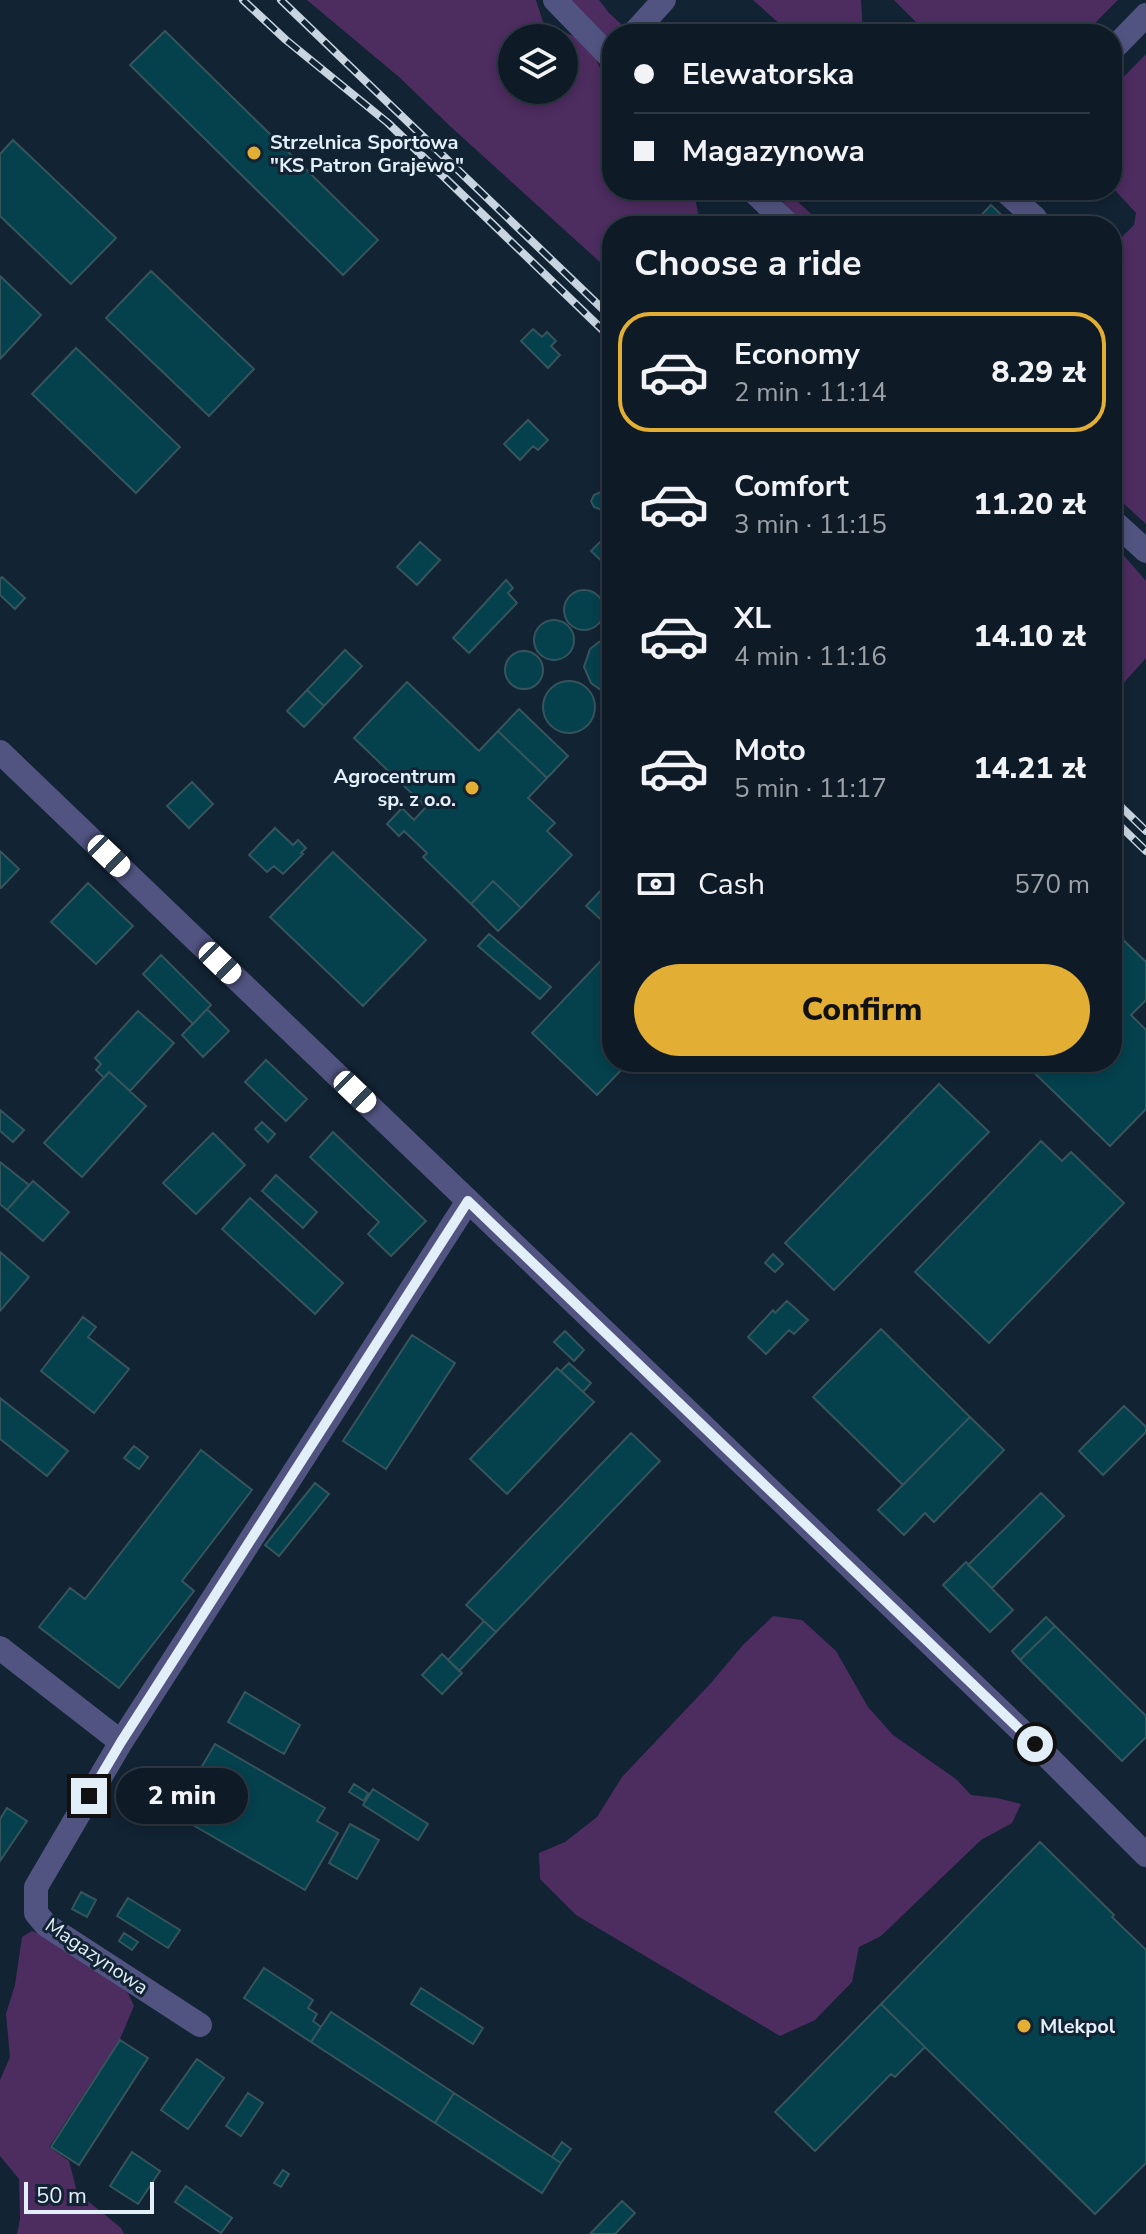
<!DOCTYPE html>
<meta charset="utf-8">
<style>
:root{--surface:#0e1a26;--page:#1c2732;--text:#f1f3f6;--muted:#9ba1a7;--line:#2e3843;--accent:#e2af34}
body{margin:0;font-family:"Nunito Sans",sans-serif;background:var(--page);color:var(--text);height:100vh;display:flex;flex-direction:column;font-size:30px;white-space:nowrap}
*{box-sizing:border-box;margin:0}
p{font-size:26px;color:var(--muted)}
.icon{flex:none;width:44px;height:44px;fill:none;stroke:currentColor;stroke-width:2;stroke-linecap:round;stroke-linejoin:round}
.map{position:relative;flex:1;overflow:hidden}
.details{position:absolute;left:602px;top:216px;width:520px;height:856px;display:flex;flex-direction:column;background:var(--surface);border-radius:32px;box-shadow:0 4px 12px #0003,0 0 0 2px var(--line)}
.details>*{flex:none}
.guide{position:absolute;left:602px;top:24px;width:520px;height:176px;border-radius:32px;box-shadow:0 4px 12px #0003,0 0 0 2px var(--line);display:grid;align-content:center;height:176px;padding:0 32px;background:var(--surface)}
.buttons{position:absolute;left:498px;top:24px;display:grid;gap:16px}
.buttons a{display:grid;place-items:center;width:80px;height:80px;border-radius:50%;background:var(--surface);box-shadow:0 4px 12px #0003,0 0 0 2px var(--line);font-size:40px}
.scale{position:absolute;left:24px;bottom:20px;width:130px;box-sizing:border-box;padding-left:8px;border:4px solid #e2eef8;border-top:0;font-size:22px;line-height:28px;white-space:nowrap;color:#e2eef8;-webkit-text-stroke:6px #122333;paint-order:stroke}
.end{position:absolute;width:36px;height:36px;margin:-18px;border:10px solid #e2eef8;background:#111;box-shadow:0 0 0 4px #111}
.from{border-radius:50%}
.bubble{position:absolute;height:56px;border-radius:28px;background:var(--surface);box-shadow:0 4px 12px #0003,0 0 0 2px var(--line);font-size:26px;font-weight:800;line-height:56px;text-align:center}
.car{position:absolute;width:24px;height:48px;margin:-24px -12px;border-radius:10px;box-shadow:0 0 6px 2px #0007;background:linear-gradient(#fff 24%,#345 0 40%,#fff 0 76%,#345 0 86%,#fff 0)}
.guide b{display:flex;align-items:center;gap:28px;height:76px;font-size:30px}
.guide b+b{border-top:2px solid var(--line)}
.guide i{width:20px;height:20px;background:var(--text)}
ul{padding:0;list-style:none}
li{display:flex;align-items:center;gap:24px;height:120px;margin:0 16px 12px;padding:0 16px;border:4px solid transparent;border-radius:32px}
li div{flex:1}
li b{display:block;font-size:30px}
li em{font-style:normal;font-weight:800}
li.on{border-color:var(--accent)}
li>.icon{width:72px;height:72px;stroke-width:1.5}
h2{padding:0 32px;font-size:36px;line-height:96px}
.pay{display:flex;align-items:center;gap:20px;height:88px;padding:0 32px;font-size:30px}
.pay p{margin-inline-start:auto}
.primary-button{display:flex;gap:16px;margin-top:auto;padding:16px 32px}
.primary-button a{flex:1;height:92px;border-radius:48px;background:var(--accent);color:#111;font-size:32px;font-weight:800;line-height:92px;text-align:center}
.map>svg:first-child{display:block}
.green{fill:#4d2c60;fill-rule:evenodd}
.building{fill:#04414d;stroke:#36545b;stroke-width:2}
.lines{fill:none;stroke-linecap:round;stroke-linejoin:round}
.minor{stroke:#515480;stroke-width:24}
.rail-casing{stroke:#c8d5e0;stroke-width:8}
.rail{stroke:#122333;stroke-width:5;stroke-dasharray:15;stroke-linecap:butt}
.route{stroke:#e2eef8;stroke-width:10}
.poi-dot{fill:#e2af34;stroke:#122333;stroke-width:3}
.labels{text-anchor:middle;stroke-width:6;stroke-linejoin:round;paint-order:stroke}
.poi-label{font-size:20px;font-weight:bold;fill:#e2eef8;stroke:#122333;text-anchor:start}
.street-label{font-size:20px;fill:#e2eef8;stroke:#122333}
</style>
<div class="map">
<svg width="1146" height="2234" viewBox="0 0 1146 2234">
<rect width="100%" height="100%" fill="#122333"/>
<path class="green" d="M 307,0 L 536,0 L 543,22 L 590,44 L 602,73 L 612,78 L 612,190 L 693,190 L 700,221 L 713,226 L 612,226 L 612,273 L 451,127 L 399,77 ZM 512,38 L 564,38 L 564,90 L 512,90 Z
M 566,0 L 599,0 L 609,13 L 621,24 L 617,34 L 612,34 L 612,41 L 605,40 Z
M 753,0 L 861,0 L 863,33 L 791,34 Z
M 894,0 L 1118,0 L 1084,34 L 928,34 Z
M 1146,54 L 1146,524 L 1112,493 L 1112,247 L 1134,225 L 1136,213 L 1112,187 L 1112,89 Z
M 794,198 L 811,214 L 815,226 L 729,226 Z
M 1112,542 L 1146,581 L 1146,658 L 1112,696 Z
M 773,1616 L 802,1620 L 836,1651 L 868,1707 L 893,1735 L 956,1779 L 971,1795 L 997,1798 L 1021,1804 L 1012,1823 L 981,1840 L 881,1936 L 859,1947 L 852,1982 L 815,2020 L 780,2036 L 576,1915 L 540,1879 L 539,1853 L 565,1842 L 597,1817 L 622,1777 L 710,1684 L 743,1645 Z
M 32,1931 L 52,1939 L 82,1958 L 128,1993 L 134,2006 L 120,2039 L 49,2147 L 69,2161 L 77,2192 L 121,2228 L 124,2234 L 17,2234 L 20,2219 L 19,2179 L 0,2156 L 0,2080 L 10,2057 L 6,2014 L 15,1985 L 22,1937 Z"/>
<path class="building" d="M 165,31 L 378,240 L 343,275 L 130,65 Z
M 13,140 L 116,238 L 71,284 L 0,216 L 0,154 Z
M 991,205 L 1013,226 L 971,226 Z
M 151,271 L 254,369 L 209,416 L 106,318 Z
M 0,276 L 41,315 L 0,359 Z
M 533,329 L 542,337 L 547,332 L 556,341 L 551,346 L 560,355 L 548,368 L 521,341 Z
M 76,348 L 180,447 L 136,493 L 32,394 Z
M 528,420 L 548,440 L 538,450 L 533,446 L 520,460 L 504,444 Z
M 612,481 L 612,522 L 606,519 L 602,510 L 594,507 L 591,501 L 594,495 L 603,491 L 606,483 Z
M 606,536 L 612,541 L 612,571 L 591,551 Z
M 420,542 L 440,560 L 417,585 L 397,567 Z
M 2,577 L 25,598 L 15,609 L 0,595 L 0,579 Z
M 506,580 L 513,588 L 508,593 L 517,603 L 469,653 L 453,638 Z
M564 610a20 20 0 1 1 40 0a20 20 0 1 1-40 0Z
M534 640a20 20 0 1 1 40 0a20 20 0 1 1-40 0Z
M 611,640 L 612,640 L 612,691 L 601,690 L 591,683 L 584,667 L 590,649 L 599,642 Z
M 345,650 L 362,666 L 324,706 L 307,690 Z
M505 670a19 19 0 1 1 38 0a19 19 0 1 1-38 0Z
M543 707a26 26 0 1 1 52 0a26 26 0 1 1-52 0Z
M 407,682 L 479,751 L 498,731 L 547,778 L 528,798 L 555,823 L 547,831 L 572,855 L 521,908 L 493,881 L 471,904 L 423,857 L 427,853 L 404,831 L 399,836 L 387,824 L 402,808 L 414,820 L 426,807 L 354,738 Z
M 307,690 L 324,706 L 304,727 L 287,711 Z
M 519,709 L 568,756 L 547,778 L 498,731 Z
M 192,782 L 213,804 L 189,828 L 167,806 Z
M 275,828 L 293,845 L 298,840 L 306,848 L 301,853 L 303,854 L 283,874 L 274,866 L 267,872 L 249,855 Z
M 0,851 L 19,869 L 1,888 L 0,887 Z
M 333,852 L 426,940 L 363,1006 L 270,917 Z
M 493,881 L 521,908 L 498,931 L 471,904 Z
M 88,883 L 133,926 L 96,964 L 51,922 Z
M 605,886 L 612,893 L 612,918 L 606,924 L 586,906 Z
M 1112,929 L 1146,962 L 1146,1000 L 1131,1015 L 1146,1030 L 1146,1109 L 1110,1146 L 1023,1062 L 1112,1062 Z
M 489,934 L 551,987 L 540,999 L 478,946 Z
M 612,949 L 612,1062 L 629,1062 L 597,1095 L 532,1033 Z
M 161,955 L 211,1005 L 193,1024 L 143,974 Z
M 207,1009 L 229,1031 L 203,1057 L 182,1035 Z
M 138,1011 L 174,1043 L 130,1091 L 109,1072 L 104,1078 L 96,1070 L 101,1064 L 95,1058 Z
M 266,1060 L 307,1099 L 286,1121 L 245,1082 Z
M 109,1072 L 146,1106 L 82,1177 L 44,1143 Z
M 939,1084 L 989,1132 L 834,1290 L 785,1243 Z
M 0,1110 L 24,1130 L 13,1142 L 0,1131 Z
M 262,1122 L 275,1134 L 268,1142 L 255,1129 Z
M 333,1132 L 426,1221 L 391,1256 L 368,1234 L 379,1222 L 310,1157 Z
M 213,1133 L 245,1165 L 196,1214 L 163,1183 Z
M 1041,1141 L 1062,1161 L 1071,1152 L 1124,1203 L 989,1343 L 915,1272 Z
M 0,1162 L 29,1185 L 7,1210 L 0,1204 Z
M 276,1175 L 317,1212 L 303,1228 L 262,1191 Z
M 33,1181 L 69,1212 L 43,1241 L 7,1210 Z
M 250,1198 L 343,1283 L 315,1314 L 222,1229 Z
M 0,1252 L 29,1277 L 0,1311 Z
M 773,1254 L 783,1264 L 775,1272 L 765,1263 Z
M 787,1301 L 808,1320 L 794,1334 L 789,1330 L 766,1354 L 748,1337 L 773,1310 L 775,1313 Z
M 83,1317 L 96,1327 L 88,1337 L 129,1369 L 94,1413 L 41,1371 Z
M 881,1329 L 970,1417 L 903,1485 L 813,1397 Z
M 565,1331 L 584,1350 L 574,1361 L 554,1342 Z
M 412,1335 L 455,1363 L 386,1469 L 343,1441 Z
M 569,1363 L 591,1383 L 583,1392 L 561,1371 Z
M 557,1368 L 594,1402 L 507,1494 L 470,1459 Z
M 0,1398 L 68,1451 L 47,1476 L 0,1439 Z
M 1124,1406 L 1146,1427 L 1146,1432 L 1103,1475 L 1079,1451 Z
M 970,1417 L 1004,1450 L 934,1522 L 925,1513 L 904,1535 L 878,1510 Z
M 631,1433 L 660,1461 L 496,1632 L 466,1605 Z
M 134,1446 L 148,1457 L 139,1469 L 124,1458 Z
M 201,1450 L 252,1490 L 182,1581 L 194,1591 L 119,1688 L 39,1627 L 70,1588 L 85,1599 Z
M 315,1483 L 329,1494 L 279,1556 L 265,1545 Z
M 1041,1493 L 1064,1516 L 992,1588 L 968,1565 Z
M 966,1562 L 1013,1610 L 990,1632 L 943,1585 Z
M 1046,1617 L 1055,1626 L 1020,1660 L 1012,1651 Z
M 484,1621 L 496,1632 L 459,1671 L 448,1660 Z
M 1055,1626 L 1146,1716 L 1146,1737 L 1122,1761 L 1020,1660 Z
M 442,1654 L 462,1673 L 442,1694 L 422,1675 Z
M 245,1692 L 300,1725 L 284,1754 L 228,1722 Z
M 215,1744 L 325,1808 L 317,1821 L 338,1833 L 305,1890 L 174,1814 Z
M 354,1784 L 368,1793 L 364,1801 L 349,1792 Z
M 373,1789 L 428,1824 L 418,1840 L 363,1805 Z
M 7,1808 L 27,1821 L 0,1861 L 0,1819 Z
M 350,1824 L 379,1840 L 357,1879 L 329,1863 Z
M 1040,1842 L 1114,1915 L 1112,1917 L 1146,1950 L 1146,2163 L 1095,2214 L 881,2004 Z
M 81,1892 L 96,1900 L 87,1917 L 72,1909 Z
M 128,1898 L 180,1930 L 168,1948 L 117,1916 Z
M 124,1933 L 138,1942 L 132,1950 L 119,1941 Z
M 264,1968 L 313,2000 L 308,2008 L 317,2014 L 313,2021 L 321,2027 L 311,2042 L 244,1998 Z
M 421,1988 L 483,2028 L 473,2044 L 411,2004 Z
M 881,2004 L 925,2047 L 895,2077 L 891,2074 L 815,2151 L 775,2112 Z
M 331,2012 L 454,2093 L 435,2123 L 311,2042 Z
M 120,2040 L 148,2058 L 79,2165 L 51,2147 Z
M 197,2059 L 224,2078 L 188,2129 L 161,2110 Z
M 248,2093 L 263,2103 L 241,2136 L 226,2126 Z
M 454,2093 L 561,2163 L 542,2193 L 435,2123 Z
M 562,2142 L 571,2149 L 561,2163 L 552,2157 Z
M 132,2152 L 160,2171 L 138,2204 L 110,2186 Z
M 283,2170 L 289,2174 L 281,2187 L 274,2183 Z
M 186,2186 L 232,2218 L 221,2233 L 175,2202 Z
M 622,2201 L 635,2213 L 615,2234 L 590,2234 Z"/>
<g class="lines">
<path class="minor" d="M 555,0 L 612,59
M 633,34 L 664,0
M 1112,50 L 1146,15
M 752,190 L 790,226
M 1004,190 L 1035,218 L 1040,226
M 1112,520 L 1146,551
M 0,752 L 1035,1744 L 1146,1855
M 0,1648 L 121,1742
M 200,2025 L 46,1925 L 36,1913 L 36,1887 L 121,1742 L 468,1201"/>
<g class="rail-casing">
<path id="rail" d="M 243,0 L 286,40 L 388,123 L 612,339
M 281,0 L 612,318
M 1112,798 L 1146,831
M 1112,818 L 1146,851"/>
</g>
<use href="#rail" class="rail"/>
</g>
<g class="lines">
<path class="route" d="M 89,1796 L 121,1742 L 468,1201 L 1035,1744"/>
</g>
<g class="poi-dot">
<circle cx="254" cy="153" r="8"/>
<circle cx="472" cy="788" r="8"/>
<circle cx="1024" cy="2026" r="8"/>
</g>
<g class="labels">
<g class="poi-label">
<text x="270" y="149">Strzelnica Sportowa<tspan x="270" dy="23">"KS Patron Grajewo"</tspan></text>
<text x="456" y="783" text-anchor="end">Agrocentrum<tspan x="456" dy="23">sp. z o.o.</tspan></text>
<text x="1040" y="2033">Mlekpol</text>
</g>
<g class="street-label">
<text transform="translate(97 1956) rotate(34)" y="7">Magazynowa</text>
</g>
</g>
</svg>
<div class="buttons">
<a><svg class="icon" aria-label="layers" viewBox="0 0 24 24"><path d="M12 4l9 5-9 5-9-5zM3 14l9 5 9-5"/></svg></a>
</div>
<div class="scale">50 m</div>
<i class="end from" style="left:1035px;top:1744px"></i>
<i class="end" style="left:89px;top:1796px"></i>
<div class="bubble" style="left:116px;top:1768px;width:132px">2 min</div>
<i class="car" style="left:109px;top:856px;rotate:134deg"></i>
<i class="car" style="left:220px;top:963px;rotate:134deg"></i>
<i class="car" style="left:355px;top:1092px;rotate:134deg"></i>
<div class="guide">
<b><i class="from"></i>Elewatorska</b>
<b><i></i>Magazynowa</b>
</div>
<section class="details">
<h2>Choose a ride</h2>
<ul>
<li class="on"><svg class="icon" aria-label="car" viewBox="0 0 24 24"><path d="M5 17H2v-5l4-1 3-4h7l3 4 3 1v5h-3M9 17h6M6 11h13"/><circle cx="7" cy="17" r="2"/><circle cx="17" cy="17" r="2"/></svg><div><b>Economy</b><p>2 min · 11:14</p></div><em>8.29 zł</em></li>
<li><svg class="icon" aria-label="car" viewBox="0 0 24 24"><path d="M5 17H2v-5l4-1 3-4h7l3 4 3 1v5h-3M9 17h6M6 11h13"/><circle cx="7" cy="17" r="2"/><circle cx="17" cy="17" r="2"/></svg><div><b>Comfort</b><p>3 min · 11:15</p></div><em>11.20 zł</em></li>
<li><svg class="icon" aria-label="car" viewBox="0 0 24 24"><path d="M5 17H2v-5l4-1 3-4h7l3 4 3 1v5h-3M9 17h6M6 11h13"/><circle cx="7" cy="17" r="2"/><circle cx="17" cy="17" r="2"/></svg><div><b>XL</b><p>4 min · 11:16</p></div><em>14.10 zł</em></li>
<li><svg class="icon" aria-label="car" viewBox="0 0 24 24"><path d="M5 17H2v-5l4-1 3-4h7l3 4 3 1v5h-3M9 17h6M6 11h13"/><circle cx="7" cy="17" r="2"/><circle cx="17" cy="17" r="2"/></svg><div><b>Moto</b><p>5 min · 11:17</p></div><em>14.21 zł</em></li>
</ul>
<div class="pay"><svg class="icon" aria-label="cash" viewBox="0 0 24 24"><path d="M3 7h18v10H3z"/><circle cx="12" cy="12" r="2"/></svg>Cash<p>570 m</p></div>
<div class="primary-button"><a>Confirm</a></div>
</section>
</div>
